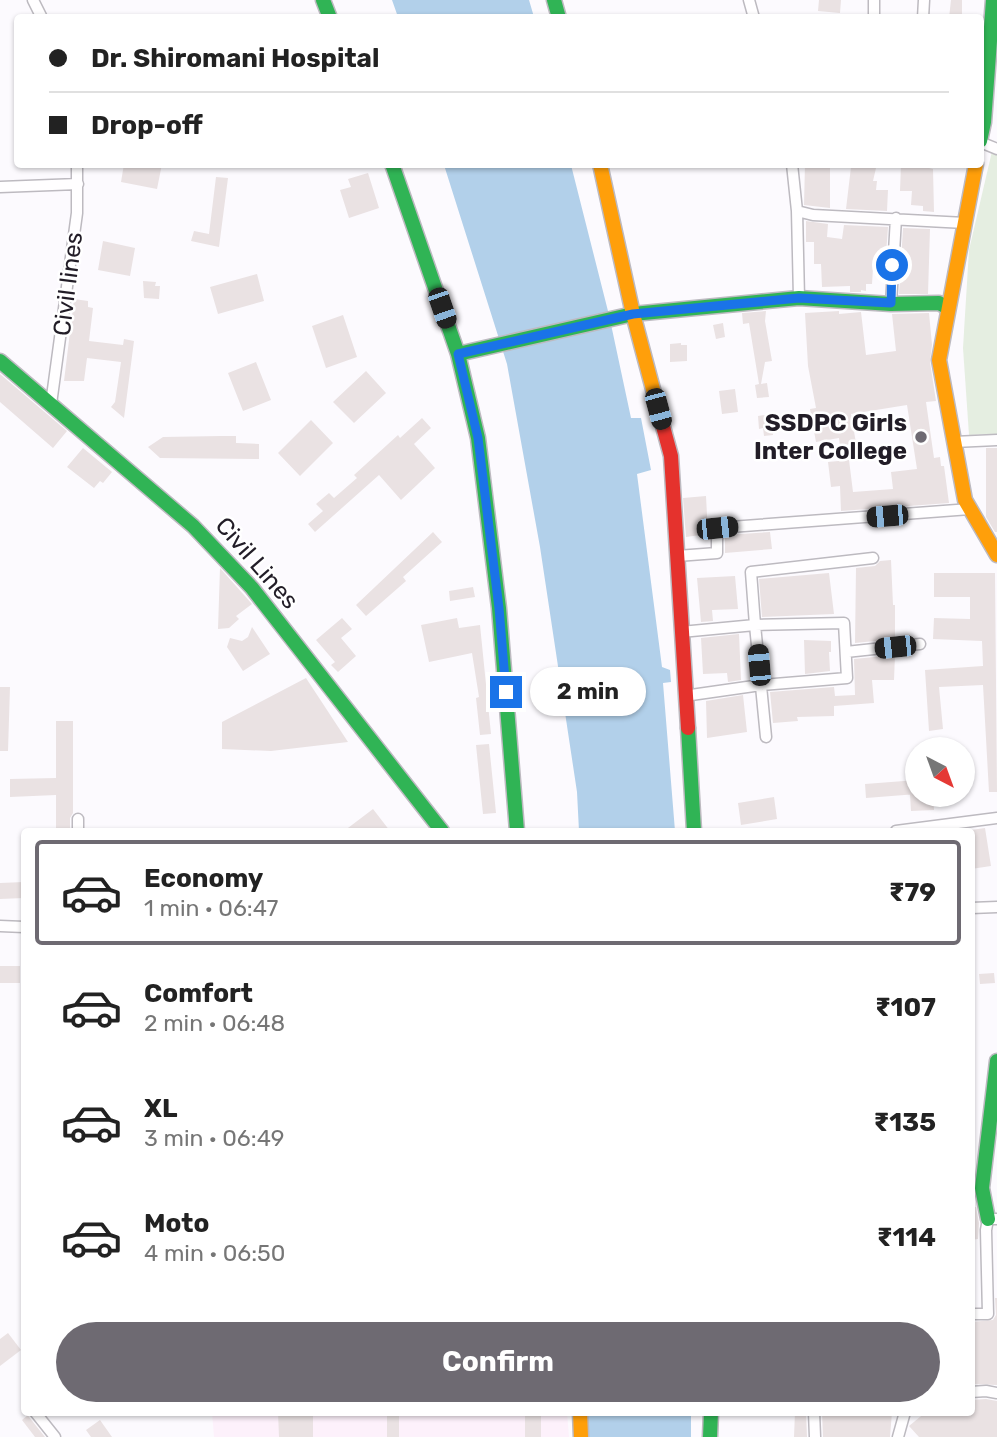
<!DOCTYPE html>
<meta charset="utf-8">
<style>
:root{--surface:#fff;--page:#f6f6f6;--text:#222;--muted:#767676;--line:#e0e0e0;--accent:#6e6a72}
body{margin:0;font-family:Rubik,sans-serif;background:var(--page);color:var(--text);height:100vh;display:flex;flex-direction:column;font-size:26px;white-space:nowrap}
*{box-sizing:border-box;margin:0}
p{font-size:23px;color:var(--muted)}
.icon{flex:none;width:38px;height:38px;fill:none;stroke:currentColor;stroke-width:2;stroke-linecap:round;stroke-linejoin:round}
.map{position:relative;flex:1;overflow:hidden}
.panel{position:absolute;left:21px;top:828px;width:954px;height:588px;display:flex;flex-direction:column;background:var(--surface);border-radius:7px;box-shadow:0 2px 5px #0004}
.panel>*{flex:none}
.top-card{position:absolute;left:14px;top:14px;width:970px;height:154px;border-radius:7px;box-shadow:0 2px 5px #0004;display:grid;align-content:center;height:154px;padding:0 35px;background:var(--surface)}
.needle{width:46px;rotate:139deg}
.tools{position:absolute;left:905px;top:737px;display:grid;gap:14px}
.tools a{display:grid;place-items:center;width:70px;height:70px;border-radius:50%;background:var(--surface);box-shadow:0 2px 5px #0004;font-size:35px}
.end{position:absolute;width:32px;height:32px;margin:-16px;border:9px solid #1a73e8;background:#fff;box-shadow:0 0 0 4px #fff}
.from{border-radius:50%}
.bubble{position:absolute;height:49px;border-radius:24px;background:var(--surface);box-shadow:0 2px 5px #0004;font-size:23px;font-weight:700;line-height:49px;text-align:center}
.car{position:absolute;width:21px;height:42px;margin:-21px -10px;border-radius:9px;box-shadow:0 0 5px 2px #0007;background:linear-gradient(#222 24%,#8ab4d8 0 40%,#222 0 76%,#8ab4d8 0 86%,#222 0)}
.top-card b{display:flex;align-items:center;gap:24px;height:66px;font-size:26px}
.top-card b+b{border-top:2px solid var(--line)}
.top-card i{width:18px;height:18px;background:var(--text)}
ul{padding:12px 0 0;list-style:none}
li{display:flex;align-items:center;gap:21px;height:105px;margin:0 14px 10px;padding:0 21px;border:4px solid transparent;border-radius:7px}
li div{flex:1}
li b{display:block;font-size:26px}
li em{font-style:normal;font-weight:700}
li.current{border-color:var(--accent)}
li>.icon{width:63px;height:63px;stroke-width:1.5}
.button{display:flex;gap:14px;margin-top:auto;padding:14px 35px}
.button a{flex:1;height:80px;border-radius:42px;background:var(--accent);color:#fff;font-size:28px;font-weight:700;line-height:80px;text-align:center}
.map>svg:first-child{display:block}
.industrial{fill:#fdf1fb}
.green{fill:#e5eee1}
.water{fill:#b2d0ea}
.building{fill:#eae2e3}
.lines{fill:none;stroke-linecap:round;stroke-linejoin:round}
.street-casing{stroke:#bdbac0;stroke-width:13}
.fast-casing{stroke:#bdbac0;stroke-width:17}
.slow-casing{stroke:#bdbac0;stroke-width:17}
.jam-casing{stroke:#bdbac0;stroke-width:17}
.street{stroke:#fffeff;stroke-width:10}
.fast{stroke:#30b455;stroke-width:14}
.slow{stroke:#ff9f0a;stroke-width:14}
.jam{stroke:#e5322d;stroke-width:14}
.route{stroke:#1a73e8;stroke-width:9}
.poi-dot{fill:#6e6a72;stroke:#fff;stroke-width:2.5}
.labels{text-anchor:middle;stroke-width:5;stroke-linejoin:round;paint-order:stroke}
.street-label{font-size:24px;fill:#221d27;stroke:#fff}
.poi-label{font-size:24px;font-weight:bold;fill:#221d27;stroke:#fff;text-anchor:end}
</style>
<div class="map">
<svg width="997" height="1437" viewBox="0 0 997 1437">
<rect width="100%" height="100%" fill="#fcfafe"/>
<path class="industrial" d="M 212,1412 L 567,1412 L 569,1437 L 214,1437 Z"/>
<path class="green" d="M 993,147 L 997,149 L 997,434 L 969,435 L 963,348 L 969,250 Z"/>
<path class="water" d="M 392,0 L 529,0 L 534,17 L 398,17 Z
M 444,165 L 571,165 L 609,315 L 631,418 L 641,418 L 651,470 L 637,474 L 662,667 L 670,670 L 671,682 L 663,683 L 675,831 L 579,831 L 577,792 L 540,547 L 507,364 Z
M 586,1412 L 691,1412 L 691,1437 L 587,1437 Z"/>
<path class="building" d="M 819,0 L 841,0 L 840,13 L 818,11 Z
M 951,0 L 962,0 L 962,18 L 949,18 Z
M 124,164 L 162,164 L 157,189 L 121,182 Z
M 805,164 L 830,164 L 830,208 L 804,205 Z
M 901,164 L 930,164 L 929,168 L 933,169 L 934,212 L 923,211 L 923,206 L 911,205 L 912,191 L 900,191 Z
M 851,167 L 876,168 L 873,181 L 877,181 L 876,190 L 888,190 L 887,211 L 846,209 Z
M 368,173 L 379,208 L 349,218 L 340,190 L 351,187 L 348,179 Z
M 216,177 L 228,178 L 219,247 L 191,241 L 194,231 L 209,234 Z
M 806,221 L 828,224 L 827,237 L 842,239 L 844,225 L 888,227 L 885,268 L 873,268 L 872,284 L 866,284 L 866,291 L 861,290 L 861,292 L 850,292 L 850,286 L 822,287 L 821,264 L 814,264 L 814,242 L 806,242 Z
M 903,228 L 930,229 L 928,294 L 899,294 Z
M 103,241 L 135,248 L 130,276 L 98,270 Z
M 257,274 L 264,301 L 218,314 L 210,287 Z
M 143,281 L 156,282 L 155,286 L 160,286 L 159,299 L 144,298 Z
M 74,299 L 88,301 L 88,307 L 93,308 L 89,341 L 123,345 L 124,339 L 134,341 L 124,418 L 111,407 L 115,402 L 121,362 L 87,358 L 84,381 L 64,381 Z
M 766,311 L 765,321 L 772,361 L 765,362 L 761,384 L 767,383 L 769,397 L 757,398 L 755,385 L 759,384 L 749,323 L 743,324 L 742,313 Z
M 839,311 L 839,314 L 861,312 L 866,355 L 896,351 L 892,314 L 929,313 L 932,345 L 930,362 L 936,401 L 926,402 L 934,458 L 940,457 L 941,466 L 944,466 L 949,503 L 841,511 L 840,486 L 831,487 L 828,462 L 849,460 L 853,492 L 893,489 L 891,472 L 917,469 L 907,405 L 851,414 L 856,443 L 840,446 L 839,438 L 816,442 L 810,409 L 816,408 L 808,366 L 805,313 Z
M 343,315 L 357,357 L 326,368 L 312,326 Z
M 723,323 L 725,337 L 716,339 L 713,325 Z
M 681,343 L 681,345 L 687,345 L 687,361 L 670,362 L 670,344 Z
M 256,362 L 271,400 L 243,411 L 228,373 Z
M 366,371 L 386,393 L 354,423 L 333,402 Z
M 0,374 L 67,431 L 53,448 L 0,402 Z
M 735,389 L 738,412 L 722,414 L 719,391 Z
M 771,414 L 773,435 L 764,436 L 763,428 L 759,429 L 758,416 Z
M 422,418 L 431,428 L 414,444 L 435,468 L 401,500 L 379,475 L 315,532 L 308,524 L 323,511 L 316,504 L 329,493 L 334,498 L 357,478 L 354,475 L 398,435 L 400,438 Z
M 311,420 L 333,443 L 300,476 L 278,453 Z
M 221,436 L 236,436 L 236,443 L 259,444 L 259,459 L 160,458 L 148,447 L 163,437 Z
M 83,448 L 112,472 L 103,483 L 100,481 L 94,488 L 67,467 Z
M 986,448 L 997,448 L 997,532 L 995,532 L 986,517 Z
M 706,496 L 708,534 L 686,537 L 683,498 Z
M 433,532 L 442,542 L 403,577 L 406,581 L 366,616 L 356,605 Z
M 770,532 L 772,549 L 725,553 L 725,535 Z
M 891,560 L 893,605 L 895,605 L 895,639 L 855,643 L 856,568 L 875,566 L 880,561 Z
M 220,568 L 252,604 L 236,616 L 239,619 L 229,628 L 218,629 Z
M 829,573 L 834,614 L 762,617 L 759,579 Z
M 934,573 L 995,573 L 997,792 L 989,792 L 983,685 L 939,687 L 943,729 L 929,731 L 925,670 L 983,666 L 982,641 L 933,639 L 934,618 L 970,619 L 970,597 L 934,597 Z
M 735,576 L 738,609 L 712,610 L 713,621 L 701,622 L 697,578 Z
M 473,587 L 475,597 L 450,601 L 449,591 Z
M 342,618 L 352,629 L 341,638 L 356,656 L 338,672 L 331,665 L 335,662 L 316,640 Z
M 457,618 L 459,628 L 480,625 L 491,734 L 480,735 L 476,698 L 479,697 L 472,653 L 429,662 L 421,625 Z
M 252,627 L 270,654 L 243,671 L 227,647 L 230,638 L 242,641 L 248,637 Z
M 739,634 L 741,680 L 728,682 L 727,673 L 703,674 L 701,638 Z
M 804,640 L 831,641 L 831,652 L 829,652 L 830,671 L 805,674 Z
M 895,655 L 894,680 L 872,680 L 874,703 L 834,706 L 834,716 L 797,717 L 798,721 L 773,723 L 770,692 L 834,687 L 835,696 L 855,695 L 854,659 Z
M 306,678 L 348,742 L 271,751 L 222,749 L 222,722 Z
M 0,687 L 10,687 L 8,751 L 0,751 Z
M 743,695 L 747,732 L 707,738 L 706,701 Z
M 56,721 L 73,721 L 73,813 L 70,818 L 70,831 L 56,831 L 56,795 L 10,797 L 10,779 L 56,778 Z
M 489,744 L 496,813 L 483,814 L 476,745 Z
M 917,780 L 917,794 L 866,798 L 865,784 Z
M 910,794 L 933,794 L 934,810 L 911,811 Z
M 774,797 L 777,819 L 741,825 L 738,803 Z
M 373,809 L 390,831 L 344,831 Z
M 985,828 L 991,866 L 971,869 L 971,830 Z
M 24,882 L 24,898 L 0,899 L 0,883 Z
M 0,966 L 20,966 L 20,983 L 0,983 Z
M 994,973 L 995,983 L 980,984 L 979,974 Z
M 971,1207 L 976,1207 L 979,1223 L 978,1239 L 971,1240 Z
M 995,1298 L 997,1298 L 997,1385 L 971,1384 L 971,1322 L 993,1320 L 996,1315 Z
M 8,1333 L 21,1350 L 0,1366 L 0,1339 Z
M 986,1399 L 997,1401 L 997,1437 L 919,1437 L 909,1426 L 926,1412 L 971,1412 L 971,1400 Z
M 278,1412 L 313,1412 L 313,1437 L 279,1437 Z
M 387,1412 L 399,1412 L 399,1437 L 387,1437 Z
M 525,1412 L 541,1412 L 541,1437 L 525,1437 Z
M 795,1412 L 806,1412 L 807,1437 L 794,1437 Z
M 822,1412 L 892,1412 L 890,1437 L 823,1437 Z
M 28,1415 L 29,1417 L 45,1437 L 35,1437 L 22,1420 Z
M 100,1420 L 112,1437 L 91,1437 L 86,1430 Z"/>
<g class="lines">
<g class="street-casing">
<path id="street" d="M 33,0 L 42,18
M 749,0 L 754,18
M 874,18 L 874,0
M 923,18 L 924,0
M 980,142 L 997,149
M 792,164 L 797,211 L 799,298
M 0,187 L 78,184
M 797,211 L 813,215 L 965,223
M 891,304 L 896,218
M 51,404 L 77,213 L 77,164
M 954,442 L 997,440
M 677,556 L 717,553 L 717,528 L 970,509
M 681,632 L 755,625 L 751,572 L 873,558
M 846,652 L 920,644
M 691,695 L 761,685 L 847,678 L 844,623 L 755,625 L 766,737
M 78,819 L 78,831
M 896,831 L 997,818
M 971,908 L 997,907
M 0,926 L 24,927
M 971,1314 L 988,1314 L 986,1230 L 988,1219 L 997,1219
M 971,1392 L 986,1391 L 997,1393
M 35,1412 L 55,1437
M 814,1412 L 815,1437
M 898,1437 L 905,1412"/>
</g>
<g class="fast-casing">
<path id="fast" d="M 323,0 L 330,18
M 554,0 L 559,18
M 980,141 L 984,122 L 993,0
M 392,164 L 458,354 L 478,438 L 499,608 L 517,831
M 458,354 L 633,314 L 799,298 L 891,304 L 939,303 L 948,308
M 0,361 L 193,526 L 252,588 L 442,831
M 688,728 L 694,831
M 988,1219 L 982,1188 L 997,1061
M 710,1437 L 711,1412"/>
</g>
<g class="slow-casing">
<path id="slow" d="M 600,164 L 633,314 L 658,408
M 976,164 L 939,360 L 965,500 L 997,555
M 580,1412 L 581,1437"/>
</g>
<g class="jam-casing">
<path id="jam" d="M 658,408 L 671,456 L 688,728"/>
</g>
<use href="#street" class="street"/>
<use href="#fast" class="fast"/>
<use href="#slow" class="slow"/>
<use href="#jam" class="jam"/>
</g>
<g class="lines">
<path class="route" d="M 506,692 L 499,608 L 478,438 L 458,354 L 633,314 L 799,298 L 891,303 L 892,265"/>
</g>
<circle class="poi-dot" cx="921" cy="437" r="7"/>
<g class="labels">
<g class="street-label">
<text transform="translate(68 284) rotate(-83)" y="8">Civil lines</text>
<text transform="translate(257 563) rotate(49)" y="8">Civil Lines</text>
</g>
<g class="poi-label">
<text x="907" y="431">SSDPC Girls<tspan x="907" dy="28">Inter College</tspan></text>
</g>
</g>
</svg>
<div class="tools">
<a><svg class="needle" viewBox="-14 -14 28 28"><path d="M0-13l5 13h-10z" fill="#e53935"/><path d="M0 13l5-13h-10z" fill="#767676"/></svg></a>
</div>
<i class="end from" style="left:892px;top:265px"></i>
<i class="end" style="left:506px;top:692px"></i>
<div class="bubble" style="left:530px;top:667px;width:116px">2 min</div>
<i class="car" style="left:442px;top:308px;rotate:161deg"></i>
<i class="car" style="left:658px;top:409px;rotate:165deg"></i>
<i class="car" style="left:887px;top:516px;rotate:265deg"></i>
<i class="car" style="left:717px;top:528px;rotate:84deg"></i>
<i class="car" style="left:895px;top:647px;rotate:264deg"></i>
<i class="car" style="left:759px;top:665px;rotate:355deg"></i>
<div class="top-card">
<b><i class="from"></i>Dr. Shiromani Hospital</b>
<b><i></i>Drop-off</b>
</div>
<section class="panel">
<ul>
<li class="current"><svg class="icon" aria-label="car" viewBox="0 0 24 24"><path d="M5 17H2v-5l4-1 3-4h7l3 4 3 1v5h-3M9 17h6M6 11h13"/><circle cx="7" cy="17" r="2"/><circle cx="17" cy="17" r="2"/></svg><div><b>Economy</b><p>1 min · 06:47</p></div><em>₹79</em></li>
<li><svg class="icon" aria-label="car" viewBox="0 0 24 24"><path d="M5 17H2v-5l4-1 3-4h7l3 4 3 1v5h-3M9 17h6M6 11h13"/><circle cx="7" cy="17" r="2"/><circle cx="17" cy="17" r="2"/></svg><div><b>Comfort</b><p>2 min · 06:48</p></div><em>₹107</em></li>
<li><svg class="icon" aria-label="car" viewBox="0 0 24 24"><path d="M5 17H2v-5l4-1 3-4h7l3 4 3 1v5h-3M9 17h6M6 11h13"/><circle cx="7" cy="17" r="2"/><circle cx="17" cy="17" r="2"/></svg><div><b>XL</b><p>3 min · 06:49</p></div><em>₹135</em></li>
<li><svg class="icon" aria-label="car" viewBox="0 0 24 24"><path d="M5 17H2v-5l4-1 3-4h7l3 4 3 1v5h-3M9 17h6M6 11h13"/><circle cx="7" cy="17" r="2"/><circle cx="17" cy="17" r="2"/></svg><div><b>Moto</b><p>4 min · 06:50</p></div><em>₹114</em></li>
</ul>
<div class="button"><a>Confirm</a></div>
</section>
</div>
